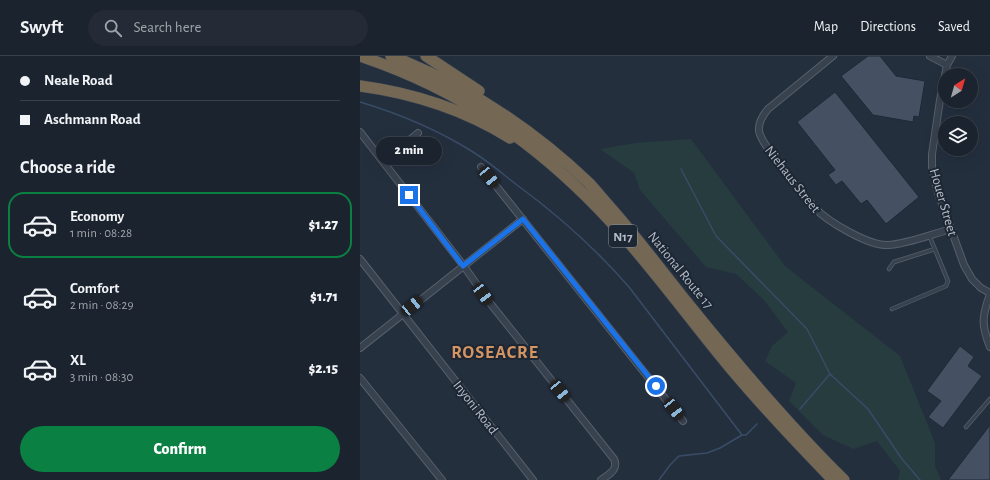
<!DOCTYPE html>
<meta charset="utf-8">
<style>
:root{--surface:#1b232e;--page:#242b36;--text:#f1f3f6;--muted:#a0a4aa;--line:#39404a;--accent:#0b8043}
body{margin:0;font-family:"Alegreya Sans",sans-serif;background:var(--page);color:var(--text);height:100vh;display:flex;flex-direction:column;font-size:15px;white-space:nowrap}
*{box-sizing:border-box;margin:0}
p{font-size:13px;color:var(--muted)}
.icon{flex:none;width:22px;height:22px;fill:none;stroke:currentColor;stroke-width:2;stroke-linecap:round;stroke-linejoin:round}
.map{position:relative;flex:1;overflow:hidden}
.details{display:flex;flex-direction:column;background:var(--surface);width:360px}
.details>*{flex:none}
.guide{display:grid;align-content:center;height:88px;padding:0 20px;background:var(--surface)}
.needle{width:26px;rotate:37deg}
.controls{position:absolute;left:578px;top:12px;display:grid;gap:8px}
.controls a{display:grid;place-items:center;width:40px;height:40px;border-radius:50%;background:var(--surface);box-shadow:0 4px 16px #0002,0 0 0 1px var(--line);font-size:20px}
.end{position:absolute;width:18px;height:18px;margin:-9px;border:5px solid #1a73e8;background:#fff;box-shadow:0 0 0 2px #fff}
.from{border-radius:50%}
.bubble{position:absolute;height:28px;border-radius:14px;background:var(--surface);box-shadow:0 4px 16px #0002,0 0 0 1px var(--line);font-size:13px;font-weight:800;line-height:28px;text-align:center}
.car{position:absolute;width:12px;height:24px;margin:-12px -6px;border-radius:5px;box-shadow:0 0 3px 1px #0007;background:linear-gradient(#222 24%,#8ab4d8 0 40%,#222 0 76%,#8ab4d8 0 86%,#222 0)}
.guide b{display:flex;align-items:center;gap:14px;height:38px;font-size:15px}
.guide b+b{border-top:1px solid var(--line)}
.guide i{width:10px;height:10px;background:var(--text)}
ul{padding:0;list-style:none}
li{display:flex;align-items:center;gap:12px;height:66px;margin:0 8px 6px;padding:0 12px;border:2px solid transparent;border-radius:16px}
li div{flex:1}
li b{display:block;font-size:15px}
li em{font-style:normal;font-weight:800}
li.current{border-color:var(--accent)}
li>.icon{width:36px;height:36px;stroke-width:1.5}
h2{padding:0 20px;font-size:18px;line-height:48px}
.action{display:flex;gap:8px;margin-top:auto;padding:8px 20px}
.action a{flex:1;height:46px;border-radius:24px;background:var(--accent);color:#fff;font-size:16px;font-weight:800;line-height:46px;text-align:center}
header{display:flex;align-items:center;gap:24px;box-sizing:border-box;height:56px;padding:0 20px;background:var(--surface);border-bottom:1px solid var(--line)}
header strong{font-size:19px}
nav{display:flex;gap:22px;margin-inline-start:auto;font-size:14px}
.search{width:280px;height:36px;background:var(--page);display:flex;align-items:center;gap:10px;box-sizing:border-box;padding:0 14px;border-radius:22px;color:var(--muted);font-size:15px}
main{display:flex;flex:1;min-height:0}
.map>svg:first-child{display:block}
.green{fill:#263c3f}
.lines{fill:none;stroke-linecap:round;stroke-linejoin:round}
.stream{stroke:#394c67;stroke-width:1.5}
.building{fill:#455162;stroke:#1f2835}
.lane-casing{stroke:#565f6c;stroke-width:4.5}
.street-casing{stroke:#565f6c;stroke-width:8}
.highway-casing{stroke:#434c59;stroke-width:12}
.lane{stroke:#38414e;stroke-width:3}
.street{stroke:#38414e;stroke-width:6}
.highway{stroke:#746855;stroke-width:11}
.route{stroke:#1a73e8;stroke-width:5}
.labels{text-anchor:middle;stroke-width:4;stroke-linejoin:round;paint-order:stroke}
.shield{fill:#1d2633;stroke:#878f9c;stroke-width:1}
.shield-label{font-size:13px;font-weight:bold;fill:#b4bcc9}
.street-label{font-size:14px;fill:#b4bcc9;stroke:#1d2633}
.district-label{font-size:18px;font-weight:bold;letter-spacing:1px;fill:#d59563;stroke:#1d2633}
</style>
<header>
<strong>Swyft</strong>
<div class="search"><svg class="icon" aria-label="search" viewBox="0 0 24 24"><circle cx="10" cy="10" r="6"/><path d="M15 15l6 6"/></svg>Search here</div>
<nav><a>Map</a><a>Directions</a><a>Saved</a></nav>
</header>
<main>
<section class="details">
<div class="guide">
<b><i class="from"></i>Neale Road</b>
<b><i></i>Aschmann Road</b>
</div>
<h2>Choose a ride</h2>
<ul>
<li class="current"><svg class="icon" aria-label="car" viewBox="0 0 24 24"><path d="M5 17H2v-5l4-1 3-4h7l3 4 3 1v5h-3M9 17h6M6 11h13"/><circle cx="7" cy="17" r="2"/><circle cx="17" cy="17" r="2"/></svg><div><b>Economy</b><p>1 min · 08:28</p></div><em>$1.27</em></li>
<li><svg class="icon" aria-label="car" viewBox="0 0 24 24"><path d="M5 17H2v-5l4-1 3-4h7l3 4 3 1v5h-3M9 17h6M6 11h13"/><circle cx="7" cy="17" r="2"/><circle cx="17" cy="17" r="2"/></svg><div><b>Comfort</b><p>2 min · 08:29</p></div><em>$1.71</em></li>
<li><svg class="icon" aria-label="car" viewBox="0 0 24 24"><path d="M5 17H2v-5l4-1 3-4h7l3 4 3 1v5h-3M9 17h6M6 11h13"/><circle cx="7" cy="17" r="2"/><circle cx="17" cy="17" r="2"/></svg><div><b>XL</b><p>3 min · 08:30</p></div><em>$2.15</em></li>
</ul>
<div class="action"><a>Confirm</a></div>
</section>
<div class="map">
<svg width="630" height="424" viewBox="0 0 630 424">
<rect width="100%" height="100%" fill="#242f3e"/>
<path class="green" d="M 331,83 L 425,210 L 540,300 L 575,387 L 575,410 L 581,424 L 538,424 L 540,415 L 517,385 L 493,393 L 463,379 L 429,345 L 436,327 L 405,305 L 412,290 L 428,276 L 404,244 L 376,218 L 346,211 L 280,134 L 274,117 L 240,93 L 275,87 Z"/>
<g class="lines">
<path class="stream" d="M 0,46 C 40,58 78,74 113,96 C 129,106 143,118 157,129 C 198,159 235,192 269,231 L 382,379
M 321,113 L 356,180 L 447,273 L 470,318 L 508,353 L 542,403 L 560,424
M 440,353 L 470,318
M 299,424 L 310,409 L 319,400 L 347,397 L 360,392 L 382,379 L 386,379 L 397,368"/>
</g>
<path class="building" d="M 508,0 L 520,0 L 536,20 L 565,25 L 559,61 L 554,60 L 553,66 L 513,59 L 481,20 Z
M 475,36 L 559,141 L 526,168 L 507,144 L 501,148 L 482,125 L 476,129 L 468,119 L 475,114 L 437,66 Z
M 600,290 L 614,301 L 608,310 L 622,320 L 583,372 L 568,361 L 581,345 L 567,335 Z
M 630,369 L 630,424 L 588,424 Z"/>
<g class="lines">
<g class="lane-casing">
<path id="lane" d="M 529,213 L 534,206 L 575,193
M 532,253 L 586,230 L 588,225 L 569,179
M 606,371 L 630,343"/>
</g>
<g class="street-casing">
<path id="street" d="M 473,0 L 408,53 C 403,59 398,66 399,75 C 401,90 443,137 455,152 C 468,166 509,190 528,189 C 547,188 572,178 591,173
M 570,0 L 587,9
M 592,0 L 587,9 L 580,44 L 572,98 L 572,111 L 578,137 L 604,209 L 612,223 L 621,232 L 630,237
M 0,76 L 103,209 L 130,247 L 254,403 C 259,414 248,419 241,424
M 23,106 L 58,77
M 121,111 L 323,365
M 0,203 L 173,424
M 630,238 C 622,260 621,269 630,291
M 0,292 L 163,163
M 0,322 L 82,424"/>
</g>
<g class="highway-casing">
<path id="highway" d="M 0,0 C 101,34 179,88 251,166 C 294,213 331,265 372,314 C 404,352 438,388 473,424
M 31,0 C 106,29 170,71 229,127 C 238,137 247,148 256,158 C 280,186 302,215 325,244 C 375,306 427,368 484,424
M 66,0 L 119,35
M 0,30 C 52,37 105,54 150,82"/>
</g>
<use href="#lane" class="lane"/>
<use href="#street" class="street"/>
<use href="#highway" class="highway"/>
</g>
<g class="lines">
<path class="route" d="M 49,139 L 103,210 L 163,163 L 296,330"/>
</g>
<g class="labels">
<rect class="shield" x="249" y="169" width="28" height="22" rx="3"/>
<g class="shield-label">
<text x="263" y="185">N17</text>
</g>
<g class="street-label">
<text transform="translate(433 123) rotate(52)" y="5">Niehaus Street</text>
<text transform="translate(584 146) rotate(74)" y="5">Houer Street</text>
<text transform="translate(321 214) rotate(51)" y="5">National Route 17</text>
<text transform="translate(116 351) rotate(52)" y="5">Inyoni Road</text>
</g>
<g class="district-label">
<text x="135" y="302">ROSEACRE</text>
</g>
</g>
</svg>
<div class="controls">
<a><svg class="needle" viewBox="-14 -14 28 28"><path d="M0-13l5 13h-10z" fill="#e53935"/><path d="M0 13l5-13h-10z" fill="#a0a4aa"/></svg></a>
<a><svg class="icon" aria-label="layers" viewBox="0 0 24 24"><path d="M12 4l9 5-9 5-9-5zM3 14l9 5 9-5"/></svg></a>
</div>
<i class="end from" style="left:296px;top:330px"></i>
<i class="end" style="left:49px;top:139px"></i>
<div class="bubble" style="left:16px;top:81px;width:66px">2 min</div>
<i class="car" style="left:129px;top:121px;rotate:141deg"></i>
<i class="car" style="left:123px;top:238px;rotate:143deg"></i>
<i class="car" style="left:52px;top:250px;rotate:51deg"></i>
<i class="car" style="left:200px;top:335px;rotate:141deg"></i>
<i class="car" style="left:314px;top:353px;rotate:142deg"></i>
</div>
</main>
